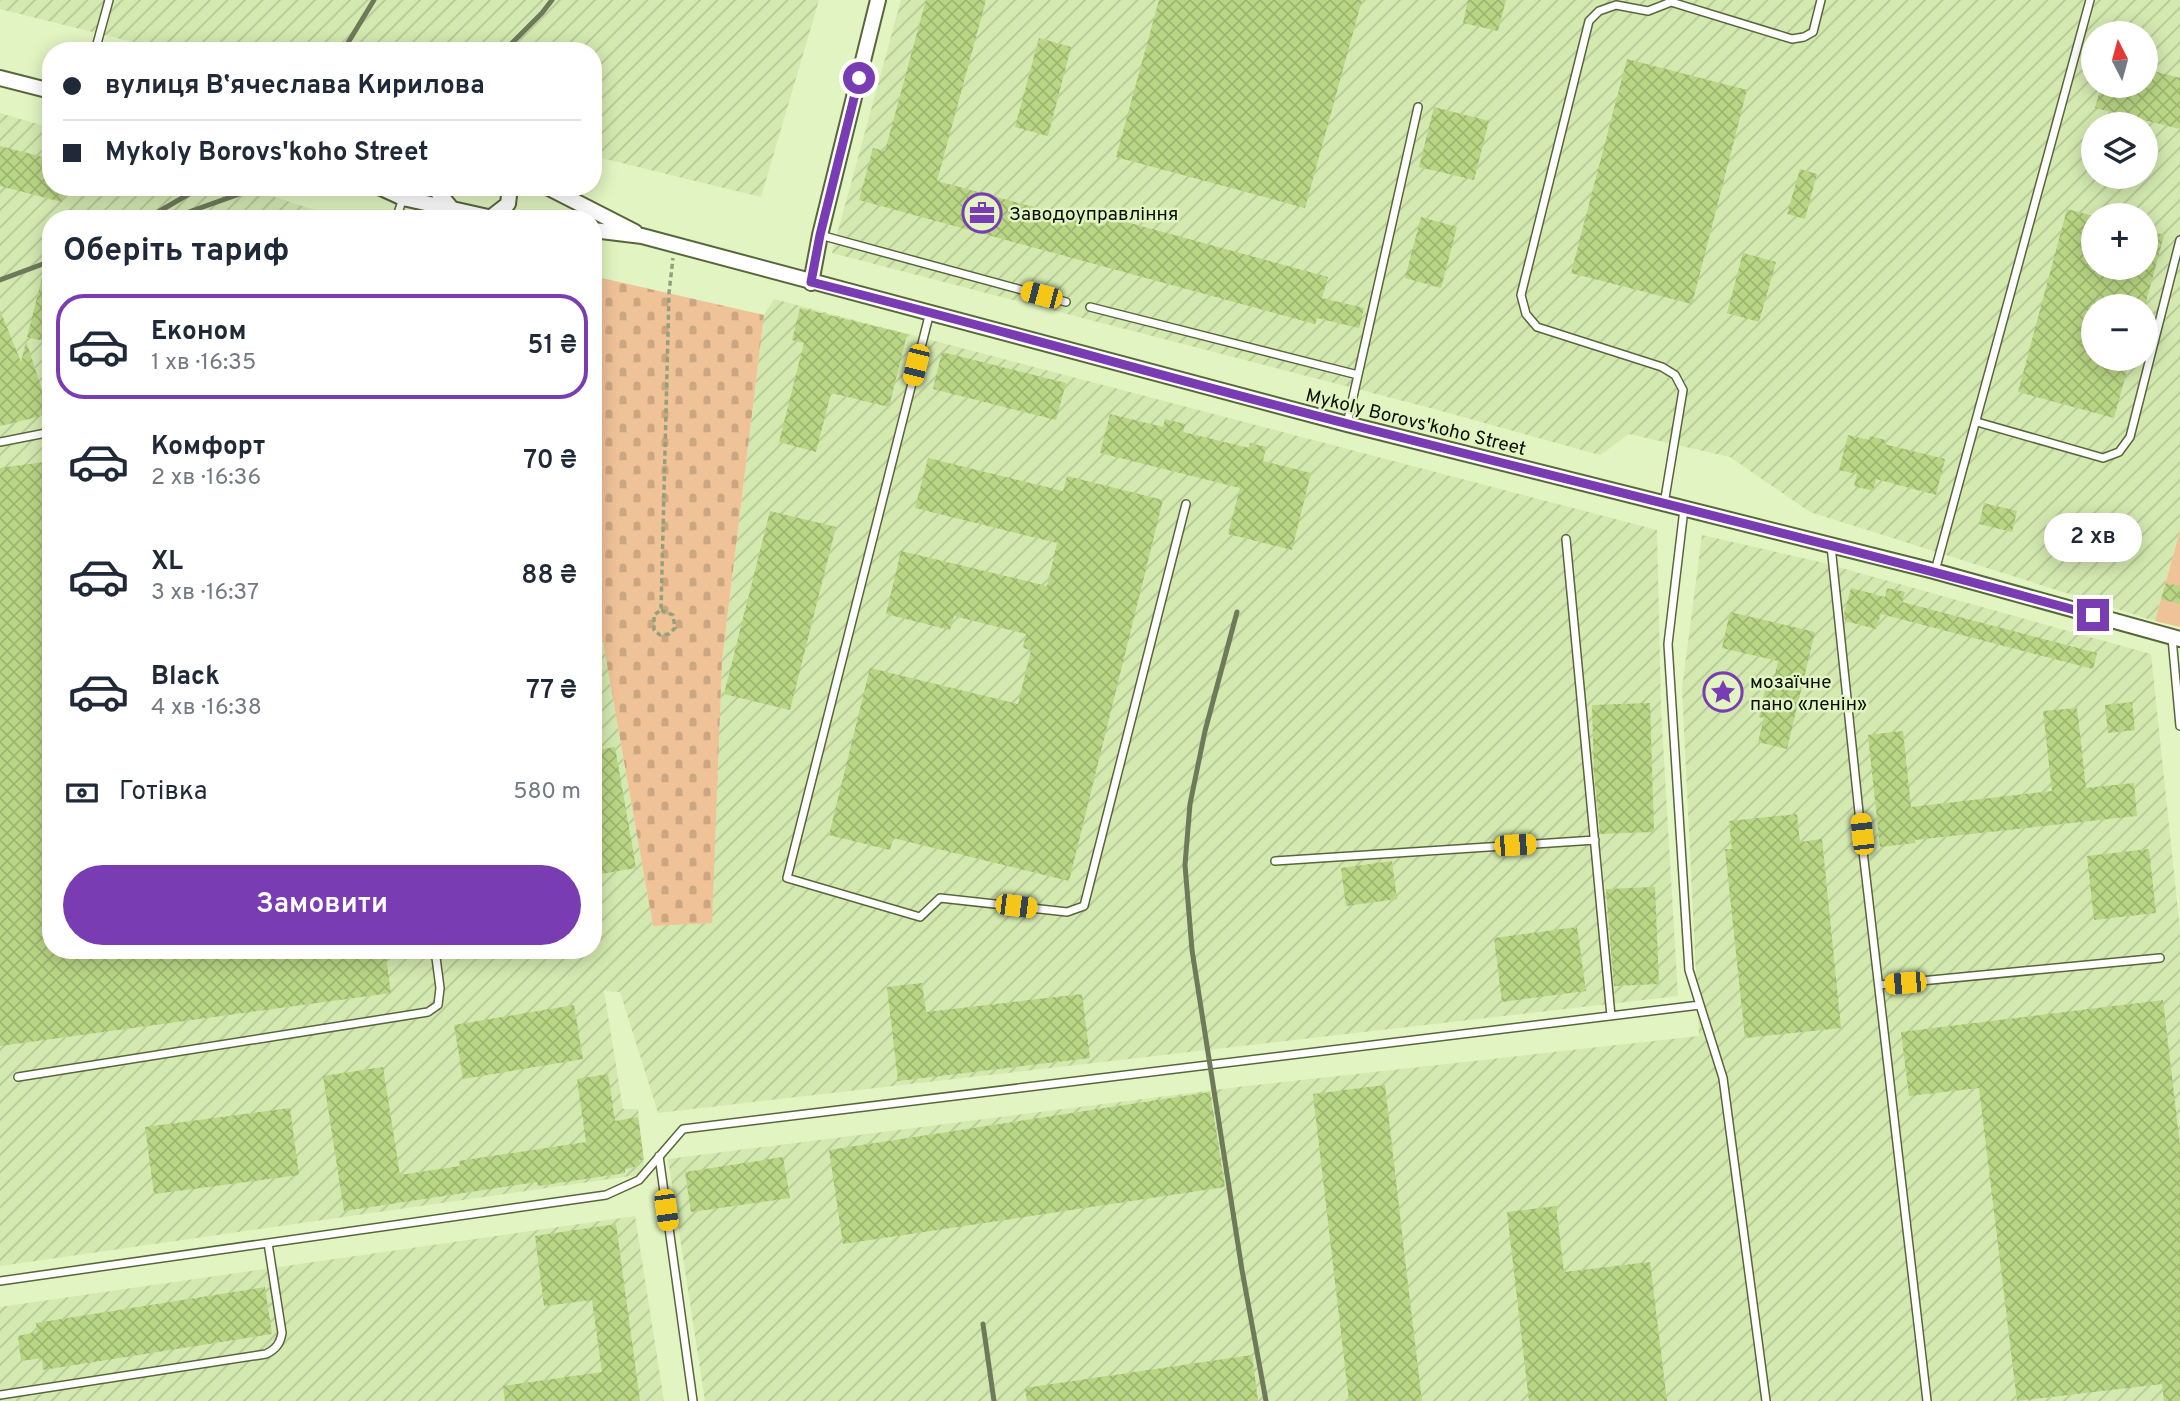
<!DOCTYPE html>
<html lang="uk">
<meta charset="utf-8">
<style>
:root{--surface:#fff;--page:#f6f6f7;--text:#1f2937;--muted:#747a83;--line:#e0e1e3;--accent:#793cb2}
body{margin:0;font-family:Overpass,sans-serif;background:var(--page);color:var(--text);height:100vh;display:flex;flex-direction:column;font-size:26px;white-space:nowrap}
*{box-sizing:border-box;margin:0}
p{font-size:23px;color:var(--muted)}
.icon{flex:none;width:38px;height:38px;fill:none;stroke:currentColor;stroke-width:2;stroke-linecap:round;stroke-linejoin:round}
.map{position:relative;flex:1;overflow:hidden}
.details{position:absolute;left:42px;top:210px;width:560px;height:749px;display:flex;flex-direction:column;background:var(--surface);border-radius:28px;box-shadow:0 4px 18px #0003}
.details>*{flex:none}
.guide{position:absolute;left:42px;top:42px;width:560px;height:154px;border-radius:28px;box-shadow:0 4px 18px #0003;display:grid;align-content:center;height:154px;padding:0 21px;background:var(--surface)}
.needle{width:46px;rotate:354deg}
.buttons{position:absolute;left:2081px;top:21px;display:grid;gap:14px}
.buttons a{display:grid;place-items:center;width:77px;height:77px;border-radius:50%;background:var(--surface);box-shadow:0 4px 18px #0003;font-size:35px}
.end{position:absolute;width:32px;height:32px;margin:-16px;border:9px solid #793cb2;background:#fff;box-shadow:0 0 0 4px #fff}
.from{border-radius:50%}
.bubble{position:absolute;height:49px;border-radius:24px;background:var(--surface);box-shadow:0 4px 18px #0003;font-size:23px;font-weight:600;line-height:49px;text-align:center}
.car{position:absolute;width:21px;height:42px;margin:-21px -10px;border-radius:9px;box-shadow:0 0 5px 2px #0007;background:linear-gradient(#f5c518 24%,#345 0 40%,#f5c518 0 76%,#345 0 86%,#f5c518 0)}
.guide b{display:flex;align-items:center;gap:24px;height:66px;font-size:26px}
.guide b+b{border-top:2px solid var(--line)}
.guide i{width:18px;height:18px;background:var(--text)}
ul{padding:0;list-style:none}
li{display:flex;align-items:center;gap:21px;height:105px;margin:0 14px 10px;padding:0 7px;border:4px solid transparent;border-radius:28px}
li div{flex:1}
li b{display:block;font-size:26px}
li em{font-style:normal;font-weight:600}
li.on{border-color:var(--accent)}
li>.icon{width:63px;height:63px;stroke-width:1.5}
h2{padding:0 21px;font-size:32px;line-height:84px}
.pay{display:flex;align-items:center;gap:18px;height:77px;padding:0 21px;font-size:26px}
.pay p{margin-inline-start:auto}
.button{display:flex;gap:14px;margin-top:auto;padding:14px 21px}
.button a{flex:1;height:80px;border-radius:42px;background:var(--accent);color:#fff;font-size:28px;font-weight:600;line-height:80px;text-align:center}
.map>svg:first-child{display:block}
.industrial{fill:url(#industrial-furrows);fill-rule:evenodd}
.grass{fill:#f0c298}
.cemetery{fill:url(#cemetery-stones)}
.building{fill:url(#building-cross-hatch)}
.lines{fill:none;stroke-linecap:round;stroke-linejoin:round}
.lane-casing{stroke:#58673b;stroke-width:10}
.street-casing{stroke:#58673b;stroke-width:18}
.path{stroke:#92a07b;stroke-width:3.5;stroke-dasharray:5 3.5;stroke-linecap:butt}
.lane{stroke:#fff;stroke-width:7}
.street{stroke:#fff;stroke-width:14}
.rail{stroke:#6f7a5b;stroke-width:5}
.route{stroke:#793cb2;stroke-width:9}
.labels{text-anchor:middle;stroke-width:5;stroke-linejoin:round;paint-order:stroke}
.poi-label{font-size:19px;fill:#090e01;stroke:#e1f4c1;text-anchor:start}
.street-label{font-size:19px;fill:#090e01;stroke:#e1f4c1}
</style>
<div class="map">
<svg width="2180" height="1401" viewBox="0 0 2180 1401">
<defs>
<pattern id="industrial-furrows" width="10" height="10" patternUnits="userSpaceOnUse" patternTransform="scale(1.75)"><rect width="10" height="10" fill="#d4e9b0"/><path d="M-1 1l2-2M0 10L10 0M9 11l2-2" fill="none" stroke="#b5c796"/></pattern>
<pattern id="cemetery-stones" width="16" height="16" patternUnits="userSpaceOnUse" patternTransform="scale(1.75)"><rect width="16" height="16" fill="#f0c298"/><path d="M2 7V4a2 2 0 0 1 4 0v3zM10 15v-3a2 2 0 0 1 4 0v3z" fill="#cca681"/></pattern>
<pattern id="building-cross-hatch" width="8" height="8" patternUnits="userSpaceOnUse" patternTransform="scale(1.75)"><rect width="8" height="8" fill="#b9d684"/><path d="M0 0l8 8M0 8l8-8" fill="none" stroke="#9eb670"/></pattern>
</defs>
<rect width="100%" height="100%" fill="#e1f4c1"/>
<path class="industrial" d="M 0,0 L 819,0 L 761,197 L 593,156 L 593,51 L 169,51 L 0,9 Z
M 901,0 L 2180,0 L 2180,531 L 2155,621 L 1810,512 L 1730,457 L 1629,434 L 1600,455 L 1434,409 L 832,253 ZM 2093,33 L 2146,33 L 2146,86 L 2093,86 ZM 2093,124 L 2146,124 L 2146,177 L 2093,177 ZM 2093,215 L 2146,215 L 2146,268 L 2093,268 ZM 2093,306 L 2146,306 L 2146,359 L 2093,359 Z
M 0,113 L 51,128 L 51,187 L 242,187 L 344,219 L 51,219 L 51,950 L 593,950 L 593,585 L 653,926 L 711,922 L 722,661 L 764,315 L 774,299 L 1657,530 L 1661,709 L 1678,996 L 658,1113 L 620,992 L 604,991 L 623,1109 L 638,1109 L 645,1174 L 0,1266 Z
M 1702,535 L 1820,562 L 2151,654 L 2180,930 L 2180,1401 L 705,1401 L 668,1159 L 1238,1087 L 1699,1036 L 1682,688 Z
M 635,1216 L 664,1401 L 0,1401 L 0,1307 Z"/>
<path class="grass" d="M 2180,531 L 2180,627 L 2155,621 Z"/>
<path class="cemetery" d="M 593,276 L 764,315 L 722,661 L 712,923 L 653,926 L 593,585 Z"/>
<path class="building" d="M 926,0 L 986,0 L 937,181 L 1105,226 L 1108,217 L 1328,277 L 1322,298 L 1364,308 L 1359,328 L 1317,318 L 1315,324 L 859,200 L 873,148 L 885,151 Z
M 1159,0 L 1362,0 L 1305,208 L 1116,157 Z
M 1468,0 L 1506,0 L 1498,31 L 1463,23 Z
M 1039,38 L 1071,47 L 1048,136 L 1015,127 Z
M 1627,59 L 1747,90 L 1692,304 L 1571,273 Z
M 2146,69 L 2180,78 L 2180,129 L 2095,108 L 2101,86 L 2146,86 Z
M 1434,107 L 1489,121 L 1474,180 L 1419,167 Z
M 0,146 L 51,159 L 51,187 L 66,187 L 62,202 L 0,186 Z
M 1800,169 L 1817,174 L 1805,219 L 1787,214 Z
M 2067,209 L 2093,216 L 2093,268 L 2146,268 L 2146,230 L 2164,235 L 2145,306 L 2093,306 L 2093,359 L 2130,359 L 2114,418 L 2018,392 Z
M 1421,217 L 1457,227 L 1441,288 L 1405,278 Z
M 1743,253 L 1776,262 L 1759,322 L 1727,313 Z
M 46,262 L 51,263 L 51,343 L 27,337 Z
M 800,308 L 907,334 L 889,407 L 831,393 L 816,452 L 779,442 L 804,343 L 792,340 Z
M 0,310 L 21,362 L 26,341 L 50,414 L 0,426 Z
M 942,352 L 1066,383 L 1056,420 L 933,389 Z
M 1110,414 L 1163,427 L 1165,419 L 1185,424 L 1183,432 L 1249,448 L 1250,443 L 1266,447 L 1263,461 L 1311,473 L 1292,550 L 1228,534 L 1240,488 L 1100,453 Z
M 1848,435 L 1869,440 L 1870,436 L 1885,440 L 1884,444 L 1945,459 L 1936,495 L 1876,479 L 1873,491 L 1854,486 L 1857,474 L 1839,470 Z
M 928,458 L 1063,491 L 1067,476 L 1163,500 L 1069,881 L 893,838 L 890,850 L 829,835 L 870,668 L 1018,704 L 1031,650 L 1023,648 L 1026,634 L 954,616 L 950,630 L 886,614 L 901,551 L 1047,586 L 1057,543 L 915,508 Z
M 51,461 L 51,950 L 385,950 L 391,993 L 0,1046 L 0,468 Z
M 1984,503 L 2017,511 L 2012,532 L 1979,524 Z
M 770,511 L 836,527 L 790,710 L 724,694 Z
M 2166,583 L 2180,586 L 2180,604 L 2161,599 Z
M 1851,588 L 1885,597 L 1887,588 L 1905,592 L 1902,602 L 2097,653 L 2093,669 L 1881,614 L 1876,629 L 1845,621 L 1844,614 Z
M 1730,612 L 1815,632 L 1787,749 L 1758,742 L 1764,718 L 1759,717 L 1765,690 L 1771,692 L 1778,661 L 1722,648 Z
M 2132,702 L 2135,730 L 2108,733 L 2105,705 Z
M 1650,703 L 1654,832 L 1600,834 L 1594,772 L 1592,705 Z
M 2077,708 L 2086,788 L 2134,783 L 2137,816 L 1915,840 L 1915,843 L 1880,847 L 1868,735 L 1903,731 L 1911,807 L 2052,791 L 2043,711 Z
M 615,747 L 636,868 L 601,874 L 593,827 L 593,751 Z
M 1797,814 L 1800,842 L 1822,839 L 1841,1028 L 1745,1038 L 1725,849 L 1732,849 L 1729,821 Z
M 2149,849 L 2156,913 L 2094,920 L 2087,856 Z
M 1392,861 L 1397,899 L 1346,906 L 1341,868 Z
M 1655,887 L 1659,984 L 1614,986 L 1606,889 Z
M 1577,927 L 1586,991 L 1502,1002 L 1494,938 Z
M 922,983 L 926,1012 L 1082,994 L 1090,1058 L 898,1081 L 887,987 Z
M 2163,1000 L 2180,1145 L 2180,1401 L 2164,1401 L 2162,1384 L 2017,1401 L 1979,1088 L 1909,1096 L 1901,1032 Z
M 574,1005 L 583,1059 L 463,1079 L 454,1025 Z
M 383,1067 L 400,1175 L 460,1166 L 459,1161 L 586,1142 L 577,1079 L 608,1074 L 615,1121 L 638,1117 L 644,1160 L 639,1160 L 640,1165 L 635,1165 L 635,1167 L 625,1169 L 625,1173 L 538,1186 L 537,1182 L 344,1211 L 323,1076 Z
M 1385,1085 L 1405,1259 L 1422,1401 L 1349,1401 L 1313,1094 Z
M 1210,1092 L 1225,1187 L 843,1244 L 829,1150 Z
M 290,1108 L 299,1175 L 154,1194 L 145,1127 Z
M 783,1157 L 790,1198 L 691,1212 L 685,1172 Z
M 1556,1206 L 1564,1272 L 1650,1262 L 1667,1401 L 1529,1401 L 1507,1212 Z
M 616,1224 L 640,1401 L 505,1401 L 503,1386 L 602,1372 L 592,1300 L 544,1306 L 535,1236 Z
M 265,1287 L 272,1334 L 43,1370 L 42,1358 L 21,1361 L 18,1336 L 37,1332 L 36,1323 Z
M 1252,1355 L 1258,1401 L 1027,1401 L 1025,1388 Z"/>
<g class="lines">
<g class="lane-casing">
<path id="lane" d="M 95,51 L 109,0
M 396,219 L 403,198
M 820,235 L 1066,302
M 1090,307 L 1358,375
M 930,312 L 787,878 L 920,917 L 940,898 L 1067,912 L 1084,906 L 1186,504
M 1977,422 L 2103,458 L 2119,452 L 2130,437 L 2180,240
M 1347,424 L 1418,107
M 0,442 L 51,432
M 1664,504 L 1683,390 L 1675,375 L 1662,367 L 1537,327 L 1526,314 L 1521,295 L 1589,21 L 1599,11 L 1616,5 L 1648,11 L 1671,2 L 1792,39 L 1804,37 L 1813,32 L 1821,0
M 1684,509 L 1668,644 L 1689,970 L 1723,1078 L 1766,1401
M 1566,539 L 1611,1016
M 1831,546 L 1864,860 L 1927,1401
M 1935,571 L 2090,0
M 2172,638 L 2180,726
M 1275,861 L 1595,840
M 1879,985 L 2160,958
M 18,1077 L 428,1012 L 438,1005 L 440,988 L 435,950
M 659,1156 L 693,1401
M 0,1281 L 606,1195 L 639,1180 L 683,1129 L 1700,1005
M 0,1395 L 266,1354 C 276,1349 280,1344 282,1333 L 268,1243"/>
</g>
<g class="street-casing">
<path id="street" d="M 0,78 L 51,91
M 379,187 L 403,198 L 497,219
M 437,187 L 437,191 L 452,209
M 547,187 L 635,232
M 490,218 L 508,204 L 510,187
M 593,230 L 642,236 L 1347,424 L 1934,571 L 2180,639
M 811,283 L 820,235 L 878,0"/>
</g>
<path class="path" d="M 661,610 L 673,615 L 675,628 L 669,634 L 660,635 L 654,630 L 654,615 L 661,610 L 669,293 L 673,258"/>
<use href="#lane" class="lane"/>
<use href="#street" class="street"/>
<path class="rail" d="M 343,51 L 374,0
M 504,51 L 542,13 L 552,0
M 146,219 L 201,187
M 169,219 L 259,187
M 0,280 L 51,261
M 1237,612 L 1205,731 L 1190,804 L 1185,865 L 1192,950 L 1242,1270 L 1266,1401
M 983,1324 L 994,1401"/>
</g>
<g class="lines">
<path class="route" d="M 859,78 L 820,235 L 811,282 C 992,327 1171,379 1352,425 C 1599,488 1847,547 2093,615"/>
</g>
<defs>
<g id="office-ring" transform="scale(2.0125)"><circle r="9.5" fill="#e1f4c1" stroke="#793cb2" stroke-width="1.5"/><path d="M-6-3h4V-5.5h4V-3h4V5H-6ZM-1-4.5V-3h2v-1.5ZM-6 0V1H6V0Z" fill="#793cb2"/></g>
<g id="sight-ring" transform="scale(2.0125)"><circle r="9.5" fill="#e1f4c1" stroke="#793cb2" stroke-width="1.5"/><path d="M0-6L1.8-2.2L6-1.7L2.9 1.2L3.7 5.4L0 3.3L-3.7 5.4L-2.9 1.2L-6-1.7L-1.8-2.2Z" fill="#793cb2"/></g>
</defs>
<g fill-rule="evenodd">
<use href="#office-ring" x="982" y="213"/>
<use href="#sight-ring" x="1723" y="692"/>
</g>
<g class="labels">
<g class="poi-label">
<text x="1009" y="220">Заводоуправління</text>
<text x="1750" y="688">мозаїчне<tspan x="1750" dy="22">пано «ленін»</tspan></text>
</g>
<g class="street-label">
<text transform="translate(1416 421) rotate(14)" y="7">Mykoly Borovs'koho Street</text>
</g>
</g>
</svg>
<div class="buttons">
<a><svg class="needle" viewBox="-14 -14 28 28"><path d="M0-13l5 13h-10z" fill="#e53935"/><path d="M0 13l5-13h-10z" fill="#747a83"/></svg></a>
<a><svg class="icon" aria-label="layers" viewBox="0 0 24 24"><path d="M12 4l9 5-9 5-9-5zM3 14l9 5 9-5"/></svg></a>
<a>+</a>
<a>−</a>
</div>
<i class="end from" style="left:859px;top:78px"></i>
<i class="end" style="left:2093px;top:615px"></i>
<div class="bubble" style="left:2044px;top:513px;width:98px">2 хв</div>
<i class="car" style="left:1041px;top:295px;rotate:285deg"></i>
<i class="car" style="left:916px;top:365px;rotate:194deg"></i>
<i class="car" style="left:1862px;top:834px;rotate:354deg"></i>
<i class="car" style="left:1515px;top:845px;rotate:86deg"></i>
<i class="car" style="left:1016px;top:906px;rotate:97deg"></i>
<i class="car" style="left:1905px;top:983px;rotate:265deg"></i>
<i class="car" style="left:666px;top:1210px;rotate:172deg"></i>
<div class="guide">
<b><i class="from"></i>вулиця Вʼячеслава Кирилова</b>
<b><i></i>Mykoly Borovs'koho Street</b>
</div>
<section class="details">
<h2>Оберіть тариф</h2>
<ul>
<li class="on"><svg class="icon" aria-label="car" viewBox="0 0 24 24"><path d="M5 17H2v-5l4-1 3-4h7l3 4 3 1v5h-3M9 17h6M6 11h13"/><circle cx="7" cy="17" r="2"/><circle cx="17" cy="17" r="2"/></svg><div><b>Економ</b><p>1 хв · 16:35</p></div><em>51 ₴</em></li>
<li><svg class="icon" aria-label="car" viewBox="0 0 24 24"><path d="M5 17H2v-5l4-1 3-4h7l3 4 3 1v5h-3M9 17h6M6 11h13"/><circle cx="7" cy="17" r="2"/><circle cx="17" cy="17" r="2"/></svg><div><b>Комфорт</b><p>2 хв · 16:36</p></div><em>70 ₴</em></li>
<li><svg class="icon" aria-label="car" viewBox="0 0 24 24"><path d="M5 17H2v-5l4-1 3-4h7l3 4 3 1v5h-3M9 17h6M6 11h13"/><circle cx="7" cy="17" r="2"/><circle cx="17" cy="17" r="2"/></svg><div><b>XL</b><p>3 хв · 16:37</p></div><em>88 ₴</em></li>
<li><svg class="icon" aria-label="car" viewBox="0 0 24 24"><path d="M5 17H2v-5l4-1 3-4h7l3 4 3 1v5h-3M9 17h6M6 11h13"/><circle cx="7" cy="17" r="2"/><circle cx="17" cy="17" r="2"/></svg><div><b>Black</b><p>4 хв · 16:38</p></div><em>77 ₴</em></li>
</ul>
<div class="pay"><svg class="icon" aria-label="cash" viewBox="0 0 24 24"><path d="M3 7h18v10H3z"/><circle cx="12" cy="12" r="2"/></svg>Готівка<p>580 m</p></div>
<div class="button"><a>Замовити</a></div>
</section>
</div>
